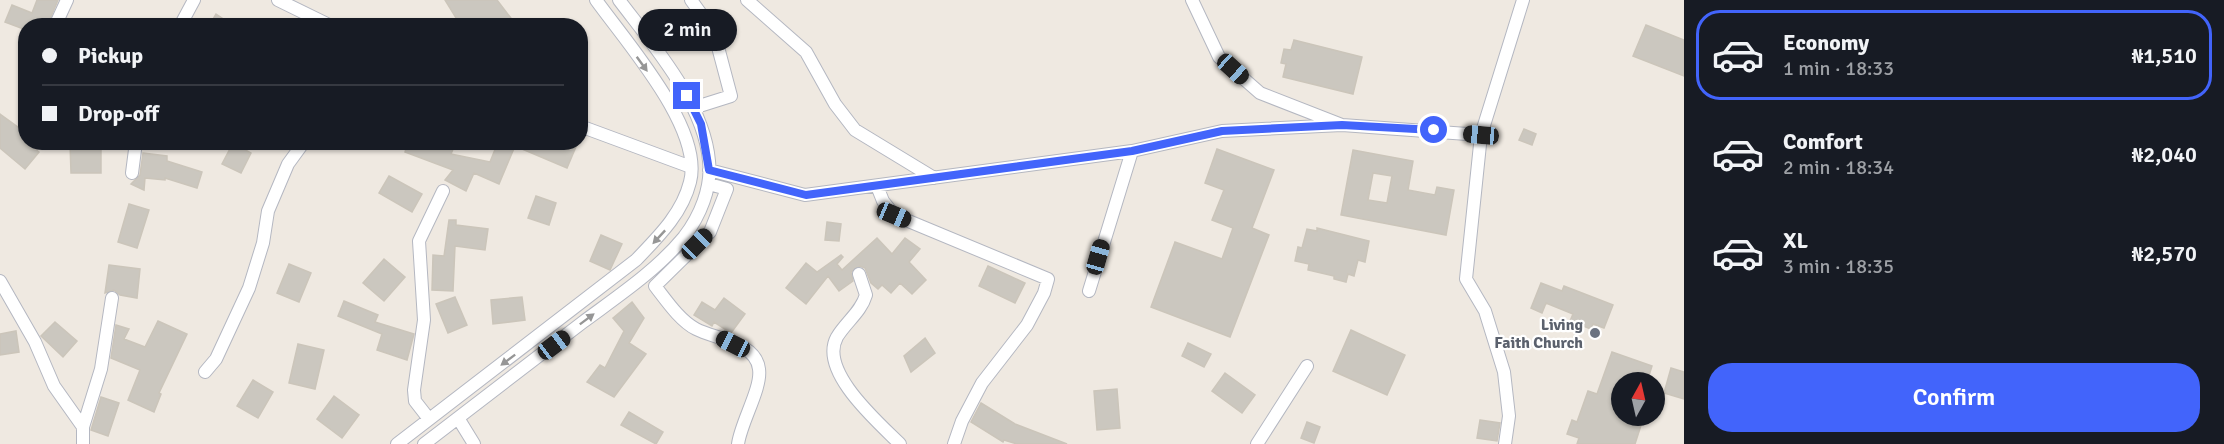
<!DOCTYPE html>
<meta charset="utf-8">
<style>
:root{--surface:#171b24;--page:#242831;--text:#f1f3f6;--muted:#9ea1a6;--line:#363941;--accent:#4264fb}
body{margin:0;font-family:Signika,sans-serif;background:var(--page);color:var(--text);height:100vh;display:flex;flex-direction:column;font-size:22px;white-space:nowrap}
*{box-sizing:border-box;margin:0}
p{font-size:20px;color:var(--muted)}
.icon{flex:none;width:33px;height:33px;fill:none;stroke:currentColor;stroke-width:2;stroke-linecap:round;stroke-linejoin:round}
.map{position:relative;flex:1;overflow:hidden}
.drawer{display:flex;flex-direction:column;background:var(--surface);width:540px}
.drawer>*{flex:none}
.guide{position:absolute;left:18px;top:18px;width:570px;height:132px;border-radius:24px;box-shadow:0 2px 4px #0004;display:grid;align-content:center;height:132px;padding:0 24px;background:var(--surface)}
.needle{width:39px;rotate:8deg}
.tools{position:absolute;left:1611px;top:372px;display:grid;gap:12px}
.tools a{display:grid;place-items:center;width:54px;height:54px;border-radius:50%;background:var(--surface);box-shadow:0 2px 4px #0004;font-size:30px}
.end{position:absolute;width:27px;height:27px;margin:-14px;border:8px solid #4264fb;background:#fff;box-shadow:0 0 0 3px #fff}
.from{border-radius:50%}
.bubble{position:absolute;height:42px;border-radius:21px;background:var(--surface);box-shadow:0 2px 4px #0004;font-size:20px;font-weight:600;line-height:42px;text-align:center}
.car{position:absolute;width:18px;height:36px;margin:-18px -9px;border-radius:8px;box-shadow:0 0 4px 2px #0007;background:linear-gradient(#222 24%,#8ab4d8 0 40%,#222 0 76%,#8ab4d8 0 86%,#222 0)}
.guide b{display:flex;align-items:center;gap:21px;height:57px;font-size:22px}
.guide b+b{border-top:2px solid var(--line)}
.guide i{width:15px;height:15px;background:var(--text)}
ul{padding:10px 0 0;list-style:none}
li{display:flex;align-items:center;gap:18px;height:90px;margin:0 12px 9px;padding:0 12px;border:3px solid transparent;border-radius:24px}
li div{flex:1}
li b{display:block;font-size:22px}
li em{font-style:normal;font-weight:600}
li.on{border-color:var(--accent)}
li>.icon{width:54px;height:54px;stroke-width:1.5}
.primary-button{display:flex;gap:12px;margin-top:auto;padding:12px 24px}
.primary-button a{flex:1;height:69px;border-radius:24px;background:var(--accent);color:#fff;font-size:24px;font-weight:600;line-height:69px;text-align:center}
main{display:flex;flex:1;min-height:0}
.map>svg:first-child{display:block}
.building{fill:#cbc7bf;stroke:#cbc5ba;stroke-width:1.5;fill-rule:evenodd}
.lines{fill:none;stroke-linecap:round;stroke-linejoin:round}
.minor-casing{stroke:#b4b7c1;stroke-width:14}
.minor{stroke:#fff;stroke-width:12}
.oneway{fill:#969696}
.route{stroke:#4264fb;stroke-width:8}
.worship-dot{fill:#6b7280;stroke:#fff;stroke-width:2}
.labels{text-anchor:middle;stroke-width:4.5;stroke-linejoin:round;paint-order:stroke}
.worship-label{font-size:16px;font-weight:bold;fill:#5b616d;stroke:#fff;text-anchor:end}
</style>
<main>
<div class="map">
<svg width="1684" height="444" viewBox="0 0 1684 444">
<rect width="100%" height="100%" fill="#efe9e1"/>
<path class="building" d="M 37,0 L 58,0 L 47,26 L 26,26 L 26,30 L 5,22 L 12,5 L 32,13 Z
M 445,0 L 497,0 L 517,26 L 461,26 Z
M 216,14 L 234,26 L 209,26 Z
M 1646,25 L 1684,40 L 1684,76 L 1633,56 Z
M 1294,40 L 1362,57 L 1353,94 L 1283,77 L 1286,64 L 1281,63 L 1284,49 L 1291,50 Z
M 0,114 L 26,133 L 26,142 L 39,152 L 25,169 L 0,148 Z
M 1524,129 L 1536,134 L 1532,145 L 1519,140 Z
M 408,142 L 456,142 L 451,154 L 490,162 L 498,142 L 578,142 L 567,168 L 515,146 L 499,184 L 474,173 L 466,191 L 445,180 L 453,170 L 405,152 Z
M 70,143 L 101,143 L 101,173 L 71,173 Z
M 233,143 L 251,153 L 241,173 L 222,164 Z
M 1217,149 L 1274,170 L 1252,228 L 1269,235 L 1230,337 L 1151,307 L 1175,242 L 1222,259 L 1233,228 L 1212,220 L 1224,190 L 1205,183 Z
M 1353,150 L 1413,161 L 1408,190 L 1435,195 L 1437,187 L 1454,190 L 1446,235 L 1341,215 ZM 1373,173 L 1392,176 L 1387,203 L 1368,200 Z
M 143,153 L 167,156 L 167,161 L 202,172 L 197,188 L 165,178 L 165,180 L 145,178 L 144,190 L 131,184 L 140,175 Z
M 389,176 L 422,194 L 412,212 L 379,193 Z
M 536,196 L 556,203 L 549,225 L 528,218 Z
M 129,204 L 149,210 L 137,248 L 118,242 Z
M 449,220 L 456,220 L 456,225 L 488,229 L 485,250 L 455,246 L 453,291 L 432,290 L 433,255 L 444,256 Z
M 827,222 L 841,224 L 839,241 L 825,240 Z
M 1317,228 L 1369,241 L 1365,262 L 1358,260 L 1354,276 L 1348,274 L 1346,282 L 1334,279 L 1334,276 L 1308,270 L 1309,264 L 1295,261 L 1298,247 L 1302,248 L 1307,229 L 1317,231 Z
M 601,235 L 622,244 L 610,270 L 590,261 Z
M 877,238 L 892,254 L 905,238 L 920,249 L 909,262 L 926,280 L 912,294 L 900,283 L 891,293 L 882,285 L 878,289 L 871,283 L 865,268 L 860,266 L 851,272 L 853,281 L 839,291 L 828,276 L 806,304 L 786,288 L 806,263 L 817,272 L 841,255 L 843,257 L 837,264 L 842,270 Z
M 384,259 L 405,277 L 384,301 L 363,283 Z
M 289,264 L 311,273 L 299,302 L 277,293 Z
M 109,265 L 140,269 L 137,298 L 120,295 L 114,290 L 105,293 Z
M 988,266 L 1025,283 L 1015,303 L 979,286 Z
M 1541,283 L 1562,291 L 1564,286 L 1613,305 L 1604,328 L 1593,324 L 1591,329 L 1570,321 L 1573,314 L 1546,303 L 1542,313 L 1531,308 Z
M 455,297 L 467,325 L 448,333 L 436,304 Z
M 522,297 L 525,320 L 493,324 L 491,300 Z
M 724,298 L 745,314 L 731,333 L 714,322 L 712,326 L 694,315 L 702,302 L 715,310 Z
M 344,301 L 378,315 L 375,322 L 414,334 L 407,360 L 377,350 L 382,334 L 338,316 Z
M 632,302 L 644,318 L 629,343 L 646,354 L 614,397 L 587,382 L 600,365 L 605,368 L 624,331 L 613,318 Z
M 158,321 L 187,334 L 159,393 L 161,394 L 154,412 L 128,400 L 140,370 L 111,358 L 116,325 L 129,329 L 124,339 L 145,347 Z
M 55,322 L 77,341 L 63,357 L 41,336 Z
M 1351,330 L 1405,355 L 1387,395 L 1333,371 Z
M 16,331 L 19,352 L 0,355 L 0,334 Z
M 925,338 L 935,353 L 911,372 L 904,356 Z
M 1188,343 L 1211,354 L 1204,367 L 1182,356 Z
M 298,344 L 324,350 L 315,389 L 289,383 Z
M 1612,352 L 1652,366 L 1647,382 L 1622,382 L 1622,416 L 1644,416 L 1635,444 L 1577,444 L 1579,438 L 1567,434 L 1572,420 L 1577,422 L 1588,391 L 1597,394 Z
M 1671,368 L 1684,372 L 1684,399 L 1664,393 Z
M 1225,373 L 1255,395 L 1242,413 L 1212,391 Z
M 253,380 L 273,392 L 258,418 L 237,406 Z
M 1117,389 L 1120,428 L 1097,430 L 1094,391 Z
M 334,396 L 359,415 L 342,438 L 317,419 Z
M 101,397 L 119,403 L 108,436 L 91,430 Z
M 981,403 L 1015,424 L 1067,444 L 1017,444 L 1004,440 L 1003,442 L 971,422 Z
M 629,412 L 663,432 L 656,444 L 621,425 Z
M 1480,420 L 1500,423 L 1497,441 L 1477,438 Z
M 1307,422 L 1320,427 L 1314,443 L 1301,438 Z"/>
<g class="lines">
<g class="minor-casing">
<path id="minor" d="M 278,0 L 331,26
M 691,0 L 714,32 L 731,96 L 693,108
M 747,0 L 806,52 L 835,104 L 855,130 L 934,178
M 1192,0 L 1219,57 L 1260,93 L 1342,125 L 1481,135 L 1523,0
M 55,26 L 67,0
M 180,26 L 194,0
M 580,126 L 691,167
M 1481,135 L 1466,279 L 1485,311 L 1504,372 L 1509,416 L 1505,444
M 709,170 L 805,195 L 1132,151 L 1222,131 L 1342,125
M 132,173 L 136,142
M 709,184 L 727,189 L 710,232 L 655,286 C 666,300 680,321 696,329 C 715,339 756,342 759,369 C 762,388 741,422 738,444
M 877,186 L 883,201 L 894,215 L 1048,279 L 1044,293 L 1027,325 L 982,383 L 962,421 L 954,444
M 859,274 L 866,295 C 861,312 846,322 837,337 C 818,371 879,423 900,444
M 0,281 L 35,342 L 54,386 L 83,427
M 1089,291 L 1132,151
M 205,372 L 216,359 L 249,288 L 263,243 L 268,211 L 288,164 L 304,142
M 458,418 L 474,444
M 429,419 L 415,401 L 414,390 L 424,320 L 419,241 L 443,191
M 83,444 L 83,427 L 101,369 L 112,298
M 397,444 L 636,260 C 658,237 682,214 690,182 C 704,129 626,42 596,0
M 424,444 C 477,403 530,363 583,322 C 618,296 656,271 684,237 C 700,216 712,188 709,161 C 704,103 653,45 619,0
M 1257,444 L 1307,366"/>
</g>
<use href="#minor" class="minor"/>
</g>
<defs><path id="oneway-solid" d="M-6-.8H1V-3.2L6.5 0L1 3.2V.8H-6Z" transform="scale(1.5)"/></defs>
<g class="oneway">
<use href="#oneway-solid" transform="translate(642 64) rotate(54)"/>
<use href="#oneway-solid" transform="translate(659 237) rotate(133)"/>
<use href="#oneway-solid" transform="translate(587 319) rotate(-37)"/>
<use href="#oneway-solid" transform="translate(508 360) rotate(143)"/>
</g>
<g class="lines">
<path class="route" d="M 687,96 L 701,124 L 709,170 L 806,195 L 1132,151 L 1222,131 L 1342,125 L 1434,130"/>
</g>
<circle class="worship-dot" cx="1595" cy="333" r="6"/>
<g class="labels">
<g class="worship-label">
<text x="1583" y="330">Living<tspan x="1583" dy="18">Faith Church</tspan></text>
</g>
</g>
</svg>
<div class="tools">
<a><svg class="needle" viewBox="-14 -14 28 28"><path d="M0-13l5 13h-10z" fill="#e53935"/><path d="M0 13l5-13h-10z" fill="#9ea1a6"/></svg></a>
</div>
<i class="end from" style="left:1434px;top:130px"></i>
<i class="end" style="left:687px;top:96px"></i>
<div class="bubble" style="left:638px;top:9px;width:99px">2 min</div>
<i class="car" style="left:1233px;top:69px;rotate:132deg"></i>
<i class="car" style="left:1481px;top:135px;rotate:275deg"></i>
<i class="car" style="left:894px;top:215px;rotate:113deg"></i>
<i class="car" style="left:697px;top:244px;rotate:45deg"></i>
<i class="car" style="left:1098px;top:257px;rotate:16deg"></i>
<i class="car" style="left:733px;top:344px;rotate:297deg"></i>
<i class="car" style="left:554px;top:345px;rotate:53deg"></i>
<div class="guide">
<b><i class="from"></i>Pickup</b>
<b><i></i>Drop-off</b>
</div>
</div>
<section class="drawer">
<ul>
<li class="on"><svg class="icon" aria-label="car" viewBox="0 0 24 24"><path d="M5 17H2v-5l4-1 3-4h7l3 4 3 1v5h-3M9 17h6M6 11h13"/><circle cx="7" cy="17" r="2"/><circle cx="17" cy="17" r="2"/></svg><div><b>Economy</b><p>1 min · 18:33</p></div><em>₦1,510</em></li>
<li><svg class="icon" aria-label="car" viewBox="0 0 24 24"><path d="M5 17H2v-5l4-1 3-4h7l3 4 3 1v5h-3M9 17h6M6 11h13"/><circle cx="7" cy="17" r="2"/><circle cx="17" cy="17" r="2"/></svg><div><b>Comfort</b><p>2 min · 18:34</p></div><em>₦2,040</em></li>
<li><svg class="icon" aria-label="car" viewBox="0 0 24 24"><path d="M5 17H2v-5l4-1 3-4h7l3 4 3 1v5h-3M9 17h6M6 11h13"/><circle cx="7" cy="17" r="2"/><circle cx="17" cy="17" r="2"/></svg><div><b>XL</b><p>3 min · 18:35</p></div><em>₦2,570</em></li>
</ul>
<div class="primary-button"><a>Confirm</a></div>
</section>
</main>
